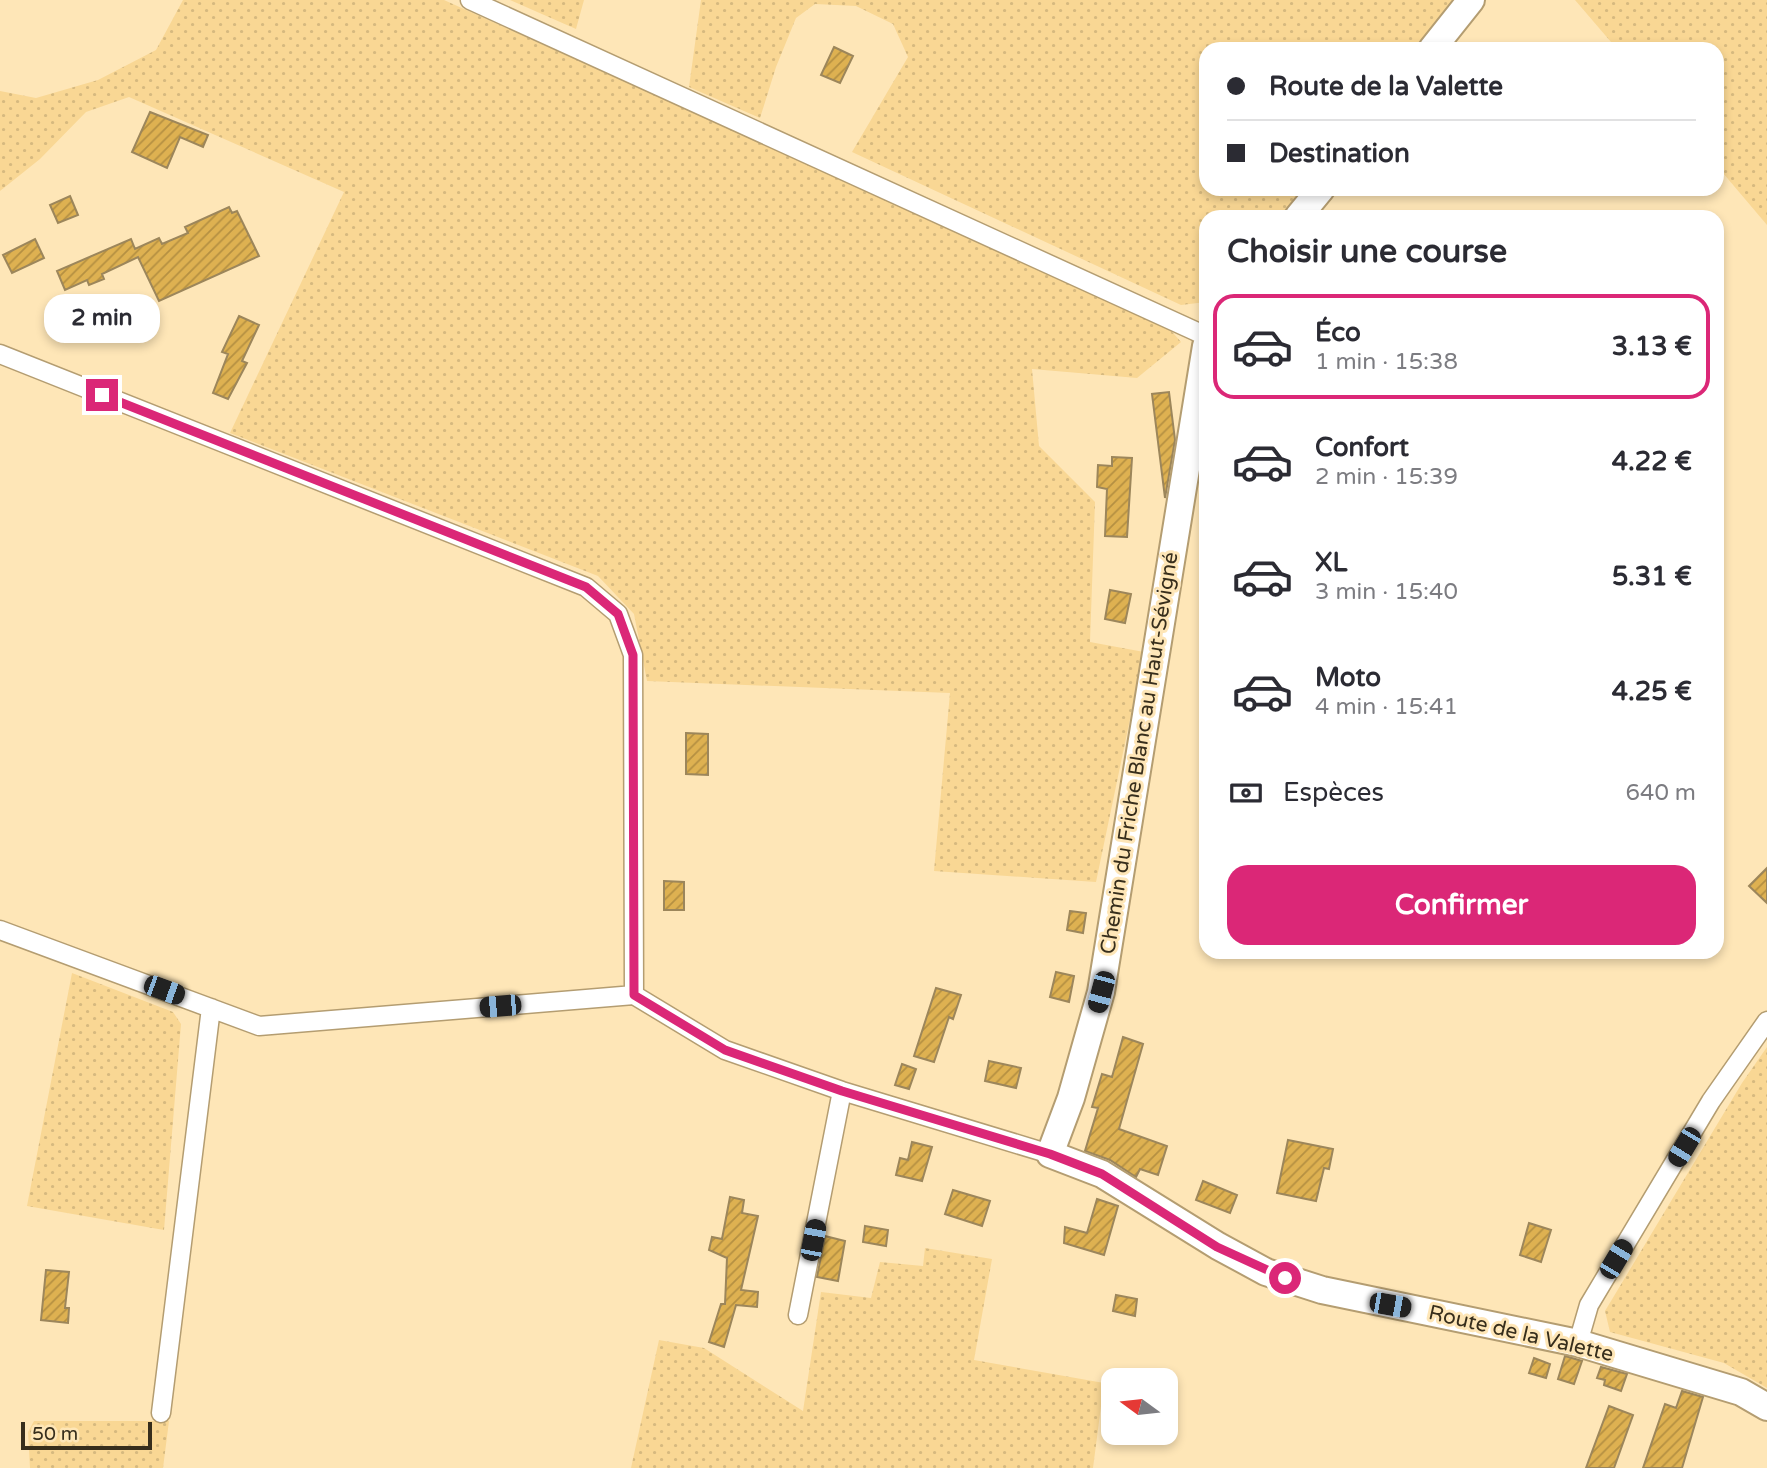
<!DOCTYPE html>
<html lang="fr">
<meta charset="utf-8">
<style>
:root{--surface:#fff;--page:#f2f2f3;--text:#2b2b33;--muted:#7c7c81;--line:#e1e1e2;--accent:#db2777}
body{margin:0;font-family:"Varela Round",sans-serif;background:var(--page);color:var(--text);height:100vh;display:flex;flex-direction:column;font-size:26px;white-space:nowrap}
*{box-sizing:border-box;margin:0}
p{font-size:23px;color:var(--muted)}
.icon{flex:none;width:38px;height:38px;fill:none;stroke:currentColor;stroke-width:2;stroke-linecap:round;stroke-linejoin:round}
.map{position:relative;flex:1;overflow:hidden}
.details{position:absolute;left:1199px;top:210px;width:525px;height:749px;display:flex;flex-direction:column;background:var(--surface);border-radius:21px;box-shadow:0 4px 10px #0003}
.details>*{flex:none}
.hud{position:absolute;left:1199px;top:42px;width:525px;height:154px;border-radius:21px;box-shadow:0 4px 10px #0003;display:grid;align-content:center;height:154px;padding:0 28px;background:var(--surface)}
.needle{width:46px;rotate:285deg}
.tools{position:absolute;left:1101px;top:1368px;display:grid;gap:14px}
.tools a{display:grid;place-items:center;width:77px;height:77px;border-radius:14px;background:var(--surface);box-shadow:0 4px 10px #0003;font-size:35px}
.scale{position:absolute;left:21px;bottom:18px;width:131px;box-sizing:border-box;padding-left:7px;border:4px solid #372e1c;border-top:0;font-size:19px;line-height:24px;white-space:nowrap;color:#372e1c;-webkit-text-stroke:5px #fee6b7;paint-order:stroke}
.end{position:absolute;width:32px;height:32px;margin:-16px;border:9px solid #db2777;background:#fff;box-shadow:0 0 0 4px #fff}
.from{border-radius:50%}
.bubble{position:absolute;height:49px;border-radius:21px;background:var(--surface);box-shadow:0 4px 10px #0003;font-size:23px;font-weight:700;line-height:49px;text-align:center}
.car{position:absolute;width:21px;height:42px;margin:-21px -10px;border-radius:9px;box-shadow:0 0 5px 2px #0007;background:linear-gradient(#222 24%,#8ab4d8 0 40%,#222 0 76%,#8ab4d8 0 86%,#222 0)}
.hud b{display:flex;align-items:center;gap:24px;height:66px;font-size:26px}
.hud b+b{border-top:2px solid var(--line)}
.hud i{width:18px;height:18px;background:var(--text)}
ul{padding:0;list-style:none}
li{display:flex;align-items:center;gap:21px;height:105px;margin:0 14px 10px;padding:0 14px;border:4px solid transparent;border-radius:21px}
li div{flex:1}
li b{display:block;font-size:26px}
li em{font-style:normal;font-weight:700}
li.on{border-color:var(--accent)}
li>.icon{width:63px;height:63px;stroke-width:1.5}
h2{padding:0 28px;font-size:32px;line-height:84px}
.pay{display:flex;align-items:center;gap:18px;height:77px;padding:0 28px;font-size:26px}
.pay p{margin-inline-start:auto}
.button{display:flex;gap:14px;margin-top:auto;padding:14px 28px}
.button a{flex:1;height:80px;border-radius:21px;background:var(--accent);color:#fff;font-size:28px;font-weight:700;line-height:80px;text-align:center}
.map>svg:first-child{display:block}
.grass{fill:url(#grass-dots)}
.building{fill:url(#building-hatch);stroke:#9c865b;stroke-width:2}
.lines{fill:none;stroke-linecap:round;stroke-linejoin:round}
.street-casing{stroke:#b49d71;stroke-width:21}
.secondary-casing{stroke:#b49d71;stroke-width:30}
.street{stroke:#fff;stroke-width:18}
.secondary{stroke:#fff;stroke-width:26}
.route{stroke:#db2777;stroke-width:9}
.labels{text-anchor:middle;stroke-width:6;stroke-linejoin:round;paint-order:stroke}
.street-label{font-size:21px;fill:#372e1c;stroke:#fee6b7}
</style>
<div class="map">
<svg width="1767" height="1468" viewBox="0 0 1767 1468">
<defs>
<pattern id="grass-dots" width="8" height="8" patternUnits="userSpaceOnUse" patternTransform="scale(1.75)"><rect width="8" height="8" fill="#f9d794"/><path d="M2 2h.1M6 6h.1" fill="none" stroke="#d6b97f" stroke-width="1.8" stroke-linecap="round"/></pattern>
<pattern id="building-hatch" width="6" height="6" patternUnits="userSpaceOnUse" patternTransform="scale(1.75)"><rect width="6" height="6" fill="#deb151"/><path d="M-1 1l2-2M0 6l6-6M5 7l2-2" fill="none" stroke="#b59042"/></pattern>
</defs>
<rect width="100%" height="100%" fill="#fee6b7"/>
<path class="grass" d="M 183,0 L 444,0 L 1167,326 L 1181,342 L 1137,378 L 1032,369 L 1039,446 L 1095,502 L 1090,642 L 1144,652 L 1096,882 L 934,871 L 950,693 L 647,681 L 634,614 L 598,576 L 230,433 L 344,192 L 129,97 L 86,112 L 40,159 L 0,191 L 0,91 L 36,98 L 98,80 L 156,50 Z
M 510,0 L 584,0 L 576,29 Z
M 701,0 L 1456,0 L 1416,49 L 1206,49 L 1206,189 L 1304,189 L 1282,217 L 1206,217 L 1206,302 L 1181,305 L 852,152 L 908,57 L 893,24 L 856,6 L 815,4 L 796,18 L 776,67 L 760,118 L 689,87 Z
M 1575,0 L 1767,0 L 1767,225 L 1717,166 L 1717,49 L 1617,49 Z
M 72,973 L 173,1012 L 181,1024 L 164,1230 L 27,1206 Z
M 1767,1047 L 1767,1388 L 1724,1363 L 1610,1332 L 1605,1311 L 1742,1083 Z
M 925,1248 L 992,1259 L 974,1360 L 1104,1383 L 1093,1468 L 631,1468 L 659,1340 L 704,1348 L 803,1411 L 821,1292 L 871,1298 L 880,1262 L 923,1266 Z
M 34,1421 L 169,1421 L 163,1468 L 30,1468 L 28,1432 Z"/>
<path class="building" d="M 834,47 L 853,56 L 840,83 L 821,75 Z
M 150,112 L 208,135 L 203,147 L 180,137 L 167,168 L 132,152 Z
M 70,196 L 78,215 L 58,223 L 50,205 Z
M 229,207 L 232,213 L 237,211 L 259,256 L 159,301 L 138,257 L 102,274 L 104,279 L 89,285 L 87,280 L 65,290 L 57,271 L 131,239 L 135,249 L 159,238 L 162,244 L 188,233 L 185,227 Z
M 35,239 L 44,258 L 12,273 L 3,255 Z
M 239,316 L 259,325 L 242,361 L 247,363 L 228,399 L 213,393 L 228,354 L 222,352 Z
M 1169,392 L 1175,440 L 1165,498 L 1152,394 Z
M 1112,457 L 1132,458 L 1127,537 L 1105,536 L 1107,489 L 1097,487 L 1098,465 L 1112,466 Z
M 1110,590 L 1131,594 L 1125,623 L 1105,619 Z
M 686,733 L 708,734 L 708,775 L 686,774 Z
M 1767,868 L 1767,903 L 1749,886 Z
M 664,881 L 684,882 L 684,910 L 664,910 Z
M 1070,911 L 1086,913 L 1083,933 L 1067,930 Z
M 1056,972 L 1074,976 L 1069,1002 L 1050,997 Z
M 936,988 L 961,995 L 953,1019 L 949,1017 L 934,1062 L 914,1056 Z
M 1123,1037 L 1143,1044 L 1119,1129 L 1167,1146 L 1158,1175 L 1140,1169 L 1136,1177 L 1110,1160 L 1085,1151 L 1098,1108 L 1092,1107 L 1102,1074 L 1112,1077 Z
M 989,1061 L 1021,1068 L 1016,1088 L 985,1081 Z
M 902,1064 L 916,1069 L 909,1089 L 895,1085 Z
M 1288,1140 L 1333,1149 L 1329,1169 L 1324,1168 L 1316,1201 L 1277,1193 Z
M 912,1142 L 932,1147 L 922,1181 L 896,1175 L 900,1158 L 908,1160 Z
M 1203,1181 L 1237,1195 L 1230,1213 L 1196,1200 Z
M 953,1190 L 990,1201 L 982,1226 L 945,1214 Z
M 730,1197 L 744,1200 L 742,1213 L 758,1216 L 741,1290 L 758,1292 L 757,1307 L 736,1305 L 724,1347 L 709,1342 L 721,1304 L 725,1304 L 727,1258 L 709,1250 L 712,1237 L 722,1239 Z
M 1097,1199 L 1118,1206 L 1104,1255 L 1064,1243 L 1065,1227 L 1087,1233 Z
M 1529,1223 L 1551,1230 L 1541,1262 L 1520,1255 Z
M 865,1226 L 888,1230 L 886,1246 L 863,1242 Z
M 825,1236 L 845,1241 L 838,1281 L 817,1277 Z
M 46,1270 L 69,1272 L 65,1308 L 69,1308 L 68,1323 L 41,1320 Z
M 1116,1295 L 1137,1299 L 1135,1316 L 1113,1311 Z
M 1565,1356 L 1582,1361 L 1574,1384 L 1558,1379 Z
M 1534,1358 L 1550,1364 L 1546,1378 L 1529,1373 Z
M 1601,1367 L 1627,1374 L 1621,1391 L 1604,1385 L 1605,1380 L 1597,1378 Z
M 1682,1391 L 1703,1397 L 1682,1468 L 1643,1468 L 1665,1404 L 1676,1408 Z
M 1609,1406 L 1633,1415 L 1614,1468 L 1586,1468 Z"/>
<g class="lines">
<g class="street-casing">
<path id="street" d="M 470,0 L 1206,336
M 0,354 L 586,587 L 618,614 L 633,655 L 634,995 L 725,1050 L 842,1091 L 1050,1154
M 0,930 L 259,1026 L 634,995
M 798,1315 L 842,1091
M 1578,1343 L 1589,1305 L 1711,1101 L 1767,1021
M 161,1413 L 211,1008"/>
</g>
<g class="secondary-casing">
<path id="secondary" d="M 1432,49 L 1471,0
M 1298,217 L 1321,189
M 1206,346 L 1101,992 L 1071,1098 L 1050,1154 L 1102,1174 L 1218,1246 L 1266,1272 L 1322,1290 L 1578,1343 L 1741,1392 L 1767,1407"/>
</g>
<use href="#street" class="street"/>
<use href="#secondary" class="secondary"/>
</g>
<g class="lines">
<path class="route" d="M 102,395 L 586,587 L 618,614 L 633,655 L 634,995 L 725,1050 L 842,1091 L 1050,1154 L 1102,1174 L 1217,1247 L 1285,1278"/>
</g>
<g class="labels">
<g class="street-label">
<text transform="translate(1139 753) rotate(-81)" y="7">Chemin du Friche Blanc au Haut-Sévigné</text>
<text transform="translate(1521 1333) rotate(13)" y="7">Route de la Valette</text>
</g>
</g>
</svg>
<div class="tools">
<a><svg class="needle" viewBox="-14 -14 28 28"><path d="M0-13l5 13h-10z" fill="#e53935"/><path d="M0 13l5-13h-10z" fill="#7c7c81"/></svg></a>
</div>
<div class="scale">50 m</div>
<i class="end from" style="left:1285px;top:1278px"></i>
<i class="end" style="left:102px;top:395px"></i>
<div class="bubble" style="left:44px;top:294px;width:116px">2 min</div>
<i class="car" style="left:164px;top:990px;rotate:110deg"></i>
<i class="car" style="left:1101px;top:992px;rotate:195deg"></i>
<i class="car" style="left:500px;top:1006px;rotate:265deg"></i>
<i class="car" style="left:1684px;top:1147px;rotate:211deg"></i>
<i class="car" style="left:813px;top:1240px;rotate:11deg"></i>
<i class="car" style="left:1616px;top:1259px;rotate:31deg"></i>
<i class="car" style="left:1390px;top:1305px;rotate:100deg"></i>
<div class="hud">
<b><i class="from"></i>Route de la Valette</b>
<b><i></i>Destination</b>
</div>
<section class="details">
<h2>Choisir une course</h2>
<ul>
<li class="on"><svg class="icon" aria-label="car" viewBox="0 0 24 24"><path d="M5 17H2v-5l4-1 3-4h7l3 4 3 1v5h-3M9 17h6M6 11h13"/><circle cx="7" cy="17" r="2"/><circle cx="17" cy="17" r="2"/></svg><div><b>Éco</b><p>1 min · 15:38</p></div><em>3.13 €</em></li>
<li><svg class="icon" aria-label="car" viewBox="0 0 24 24"><path d="M5 17H2v-5l4-1 3-4h7l3 4 3 1v5h-3M9 17h6M6 11h13"/><circle cx="7" cy="17" r="2"/><circle cx="17" cy="17" r="2"/></svg><div><b>Confort</b><p>2 min · 15:39</p></div><em>4.22 €</em></li>
<li><svg class="icon" aria-label="car" viewBox="0 0 24 24"><path d="M5 17H2v-5l4-1 3-4h7l3 4 3 1v5h-3M9 17h6M6 11h13"/><circle cx="7" cy="17" r="2"/><circle cx="17" cy="17" r="2"/></svg><div><b>XL</b><p>3 min · 15:40</p></div><em>5.31 €</em></li>
<li><svg class="icon" aria-label="car" viewBox="0 0 24 24"><path d="M5 17H2v-5l4-1 3-4h7l3 4 3 1v5h-3M9 17h6M6 11h13"/><circle cx="7" cy="17" r="2"/><circle cx="17" cy="17" r="2"/></svg><div><b>Moto</b><p>4 min · 15:41</p></div><em>4.25 €</em></li>
</ul>
<div class="pay"><svg class="icon" aria-label="cash" viewBox="0 0 24 24"><path d="M3 7h18v10H3z"/><circle cx="12" cy="12" r="2"/></svg>Espèces<p>640 m</p></div>
<div class="button"><a>Confirmer</a></div>
</section>
</div>
